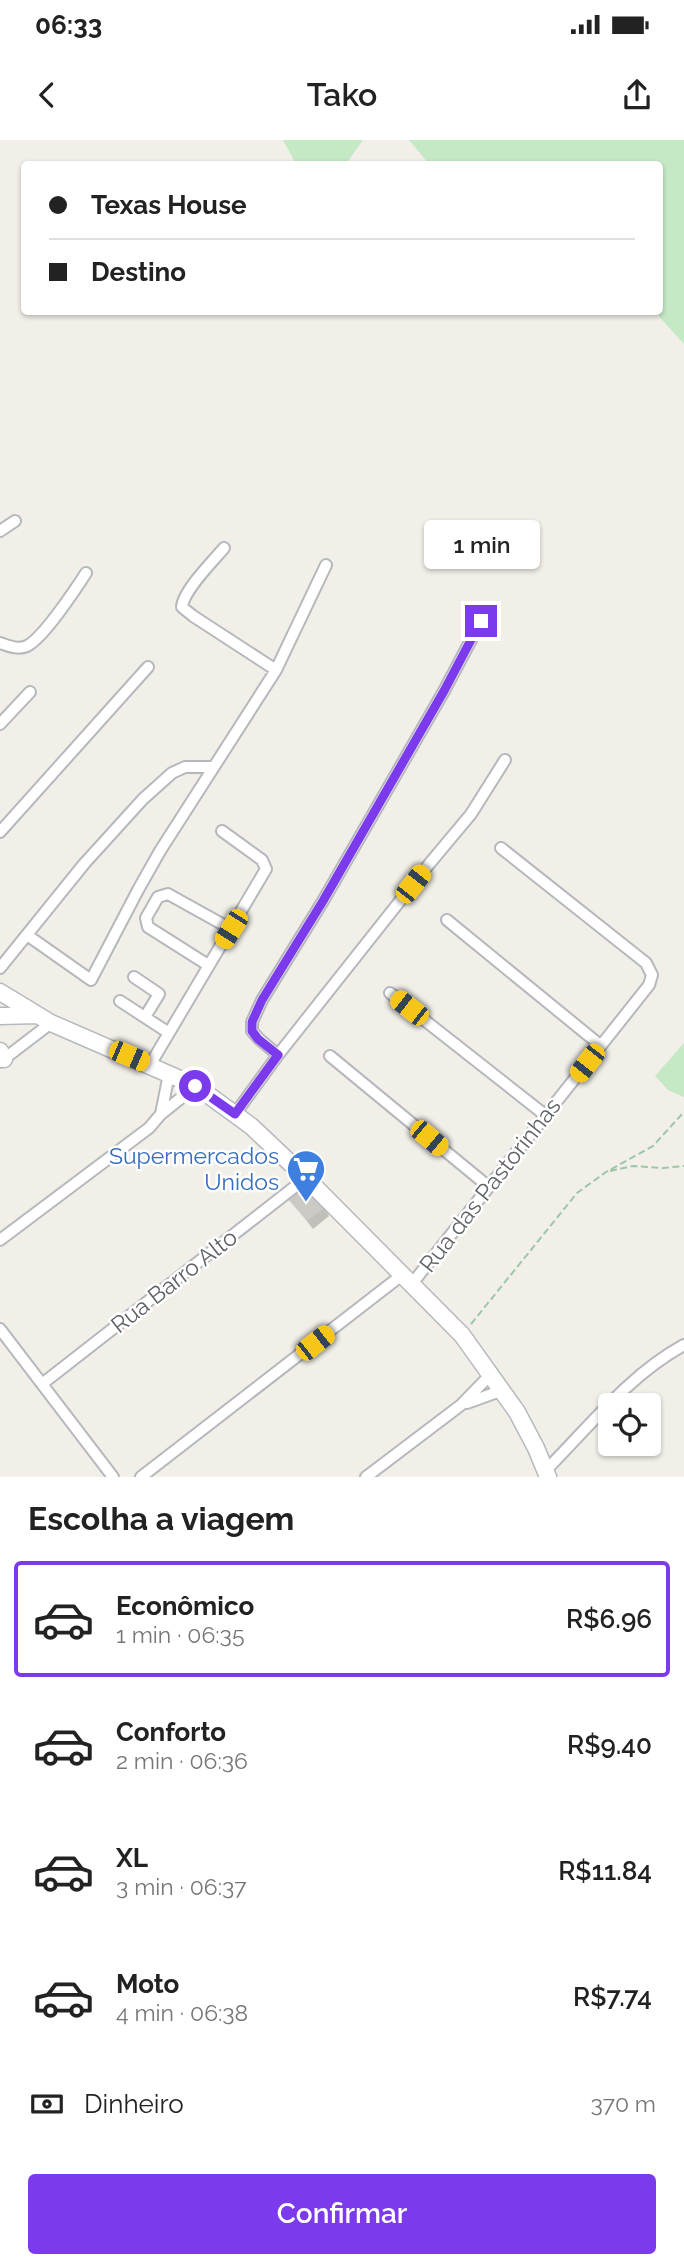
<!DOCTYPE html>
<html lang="pt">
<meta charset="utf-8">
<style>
:root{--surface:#fff;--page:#f2f2f2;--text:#222;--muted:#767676;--line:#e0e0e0;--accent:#7c3aed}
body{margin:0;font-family:Raleway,sans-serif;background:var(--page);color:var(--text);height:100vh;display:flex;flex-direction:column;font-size:26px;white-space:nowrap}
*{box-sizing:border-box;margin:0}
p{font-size:23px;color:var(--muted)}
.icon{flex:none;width:38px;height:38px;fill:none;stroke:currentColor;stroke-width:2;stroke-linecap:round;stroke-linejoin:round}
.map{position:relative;height:1337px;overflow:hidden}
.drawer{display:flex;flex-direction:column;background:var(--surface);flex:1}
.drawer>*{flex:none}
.guide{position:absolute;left:21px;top:21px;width:642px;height:154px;border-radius:7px;box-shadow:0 2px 5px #0004;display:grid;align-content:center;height:154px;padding:0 28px;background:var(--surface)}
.controls{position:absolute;left:598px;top:1253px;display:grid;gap:14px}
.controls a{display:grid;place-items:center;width:63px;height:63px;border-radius:7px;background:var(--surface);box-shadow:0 2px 5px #0004;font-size:35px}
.end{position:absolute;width:32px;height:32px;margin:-16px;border:9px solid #7c3aed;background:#fff;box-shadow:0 0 0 4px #fff}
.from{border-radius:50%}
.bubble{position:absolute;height:49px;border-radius:7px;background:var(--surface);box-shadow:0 2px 5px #0004;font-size:23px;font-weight:600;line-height:49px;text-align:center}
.car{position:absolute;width:21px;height:42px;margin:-21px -10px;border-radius:9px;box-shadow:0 0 5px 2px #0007;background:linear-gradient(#f5c518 24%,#345 0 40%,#f5c518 0 76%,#345 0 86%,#f5c518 0)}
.guide b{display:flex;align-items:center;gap:24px;height:66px;font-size:26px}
.guide b+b{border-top:2px solid var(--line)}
.guide i{width:18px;height:18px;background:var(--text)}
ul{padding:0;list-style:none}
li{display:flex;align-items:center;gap:21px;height:116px;margin:0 14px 10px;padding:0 14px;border:4px solid transparent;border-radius:7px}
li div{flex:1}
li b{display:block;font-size:26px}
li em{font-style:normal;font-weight:600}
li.on{border-color:var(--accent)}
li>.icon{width:63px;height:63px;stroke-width:1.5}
h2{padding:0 28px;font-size:32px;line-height:84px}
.pay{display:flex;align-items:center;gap:18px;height:77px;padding:0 28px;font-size:26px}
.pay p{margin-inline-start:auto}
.cta{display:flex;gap:14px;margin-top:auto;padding:14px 28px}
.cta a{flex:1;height:80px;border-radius:7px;background:var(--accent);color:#fff;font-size:28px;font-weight:600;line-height:80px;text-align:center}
.status{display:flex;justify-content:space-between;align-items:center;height:49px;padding:0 35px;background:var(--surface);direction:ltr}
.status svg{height:19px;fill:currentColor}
header{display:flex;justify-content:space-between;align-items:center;height:91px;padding:0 28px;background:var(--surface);font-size:32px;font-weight:600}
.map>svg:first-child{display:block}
.green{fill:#c5e8c5}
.shadow{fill:#0003}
.building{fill:#cccac5}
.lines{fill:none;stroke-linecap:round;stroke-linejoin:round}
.street-casing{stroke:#b5b8bc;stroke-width:14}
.secondary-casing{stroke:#b6babf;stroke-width:19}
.path{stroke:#9cc7a9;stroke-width:2;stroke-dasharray:7 3.5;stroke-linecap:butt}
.street{stroke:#fff;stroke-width:10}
.secondary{stroke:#fff;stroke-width:16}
.route{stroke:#7c3aed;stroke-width:9}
.labels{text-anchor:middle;stroke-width:5;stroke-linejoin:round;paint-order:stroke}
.shop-label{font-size:23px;fill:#366cbe;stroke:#fff;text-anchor:end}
.street-label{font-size:23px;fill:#5f6368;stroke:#fff}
</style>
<div class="status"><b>06:33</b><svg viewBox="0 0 49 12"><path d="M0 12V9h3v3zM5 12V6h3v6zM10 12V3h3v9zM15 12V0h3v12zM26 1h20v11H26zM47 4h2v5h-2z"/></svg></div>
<header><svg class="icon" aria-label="back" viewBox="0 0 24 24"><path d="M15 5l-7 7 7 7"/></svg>Tako<svg class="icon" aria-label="share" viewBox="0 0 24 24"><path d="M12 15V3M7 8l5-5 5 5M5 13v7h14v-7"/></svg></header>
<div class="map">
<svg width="684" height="1337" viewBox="0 0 684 1337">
<rect width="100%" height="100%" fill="#f1efe8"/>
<path class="green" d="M 283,0 L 363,0 L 346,24 L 296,24 Z
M 409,0 L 684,0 L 684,204 L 655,172 L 660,172 L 660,24 L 429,24 Z
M 684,903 L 684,957 L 668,950 L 655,936 Z"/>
<path class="shadow" d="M 290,1059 L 324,1068 L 329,1076 L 313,1089 Z"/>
<path class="building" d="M 305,1044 L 326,1067 L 307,1081 L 287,1058 Z"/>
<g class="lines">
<g class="street-casing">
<path id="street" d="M 0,391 L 15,381
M 224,408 C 213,421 183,451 182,467 L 193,476 L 276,530
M 0,503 C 9,506 18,510 27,506 C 43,498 75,450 86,433
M 0,584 L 30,552
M 0,692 L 148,527
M 447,780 L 600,905
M 27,795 L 91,840 L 138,750 L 160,711 L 276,530 L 326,425
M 208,825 L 148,787 L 146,778 L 158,757 L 168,754 L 231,789
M 0,828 L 84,724 L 143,659 L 172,633 L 185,627 L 214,627
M 134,837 L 159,854 L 145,877
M 390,853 L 545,975
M 120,861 L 169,893
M 278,915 L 259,899 L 252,891 L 252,882 L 262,860 L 323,761 L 444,551 L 481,481
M 330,916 L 489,1047
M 0,922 L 51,883
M 150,925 L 266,729 L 262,720 L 222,691
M 161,974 L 169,934
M 235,974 L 278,915 L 430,723 L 471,674 L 505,620
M 0,1100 L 149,988 L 161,974 L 196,946
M 411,1145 L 649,845 L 652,835 L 646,823 L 501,708
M 0,1189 L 113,1337
M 42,1244 L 306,1038
M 467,1263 L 503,1250
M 545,1331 C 589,1287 629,1235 684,1205
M 141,1337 L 402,1135
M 366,1337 L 461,1265 L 491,1234"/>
</g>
<g class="secondary-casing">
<path id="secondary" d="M 0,852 L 51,883 L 196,946 L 251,986 L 306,1038 L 462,1195 L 517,1272 L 536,1308 L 548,1337
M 0,876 L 37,875
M 0,911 L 4,919"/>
</g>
<path class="path" d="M 610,1031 L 633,1026 L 663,1028 L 684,1026
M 471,1184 L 577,1053 L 606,1032 L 653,1006 L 684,972"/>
<use href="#street" class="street"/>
<use href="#secondary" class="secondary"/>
</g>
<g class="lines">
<path class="route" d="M 195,946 L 235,974 L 278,915 L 258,899 L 252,891 L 252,882 L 262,860 L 323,761 L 444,551 L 481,481"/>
</g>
<defs>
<g id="supermarket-pin" transform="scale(2.0125)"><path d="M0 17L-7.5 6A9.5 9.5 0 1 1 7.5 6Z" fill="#3f7fe0" stroke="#fff"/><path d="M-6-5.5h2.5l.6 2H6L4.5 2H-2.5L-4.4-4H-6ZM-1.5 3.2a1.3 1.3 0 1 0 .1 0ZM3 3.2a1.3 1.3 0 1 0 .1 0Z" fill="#fff"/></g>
</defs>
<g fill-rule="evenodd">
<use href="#supermarket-pin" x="306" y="1029"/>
</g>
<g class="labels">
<g class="shop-label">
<text x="279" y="1024">Supermercados<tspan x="279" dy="26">Unidos</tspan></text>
</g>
<g class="street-label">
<text transform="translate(490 1045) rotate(-52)" y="8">Rua das Pastorinhas</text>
<text transform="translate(174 1141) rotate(-38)" y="8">Rua Barro Alto</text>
</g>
</g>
</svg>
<div class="controls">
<a><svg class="icon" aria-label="locate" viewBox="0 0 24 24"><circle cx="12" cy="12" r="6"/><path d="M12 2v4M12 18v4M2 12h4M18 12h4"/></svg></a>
</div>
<i class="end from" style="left:195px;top:946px"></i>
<i class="end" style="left:481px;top:481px"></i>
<div class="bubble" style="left:424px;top:380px;width:116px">1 min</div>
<i class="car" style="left:413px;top:744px;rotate:38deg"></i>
<i class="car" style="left:231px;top:789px;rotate:212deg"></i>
<i class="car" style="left:409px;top:868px;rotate:308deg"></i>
<i class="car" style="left:129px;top:916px;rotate:113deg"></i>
<i class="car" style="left:587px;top:923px;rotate:218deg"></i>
<i class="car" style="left:429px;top:998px;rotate:130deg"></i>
<i class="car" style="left:315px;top:1203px;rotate:52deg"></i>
<div class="guide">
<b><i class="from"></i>Texas House</b>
<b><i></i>Destino</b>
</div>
</div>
<section class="drawer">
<h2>Escolha a viagem</h2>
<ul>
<li class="on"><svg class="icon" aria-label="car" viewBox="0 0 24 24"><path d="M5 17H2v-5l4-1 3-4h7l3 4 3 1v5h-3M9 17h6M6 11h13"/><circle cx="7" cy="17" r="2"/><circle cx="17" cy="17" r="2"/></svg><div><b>Econômico</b><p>1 min · 06:35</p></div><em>R$6.96</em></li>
<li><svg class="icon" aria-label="car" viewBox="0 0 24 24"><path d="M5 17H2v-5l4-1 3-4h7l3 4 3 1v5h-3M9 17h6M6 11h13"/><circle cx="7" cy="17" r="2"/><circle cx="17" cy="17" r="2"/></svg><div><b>Conforto</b><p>2 min · 06:36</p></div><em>R$9.40</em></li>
<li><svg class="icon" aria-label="car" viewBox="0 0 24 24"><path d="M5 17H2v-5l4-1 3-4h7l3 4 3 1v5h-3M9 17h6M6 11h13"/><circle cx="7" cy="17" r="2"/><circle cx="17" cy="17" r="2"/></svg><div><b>XL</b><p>3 min · 06:37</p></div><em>R$11.84</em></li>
<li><svg class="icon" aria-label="car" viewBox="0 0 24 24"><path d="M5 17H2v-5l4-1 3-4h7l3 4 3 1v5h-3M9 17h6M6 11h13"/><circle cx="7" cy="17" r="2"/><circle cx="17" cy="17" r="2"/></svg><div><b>Moto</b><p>4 min · 06:38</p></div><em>R$7.74</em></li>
</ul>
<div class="pay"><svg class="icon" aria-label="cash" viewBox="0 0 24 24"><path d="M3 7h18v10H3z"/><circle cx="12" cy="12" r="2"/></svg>Dinheiro<p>370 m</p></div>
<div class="cta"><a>Confirmar</a></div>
</section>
